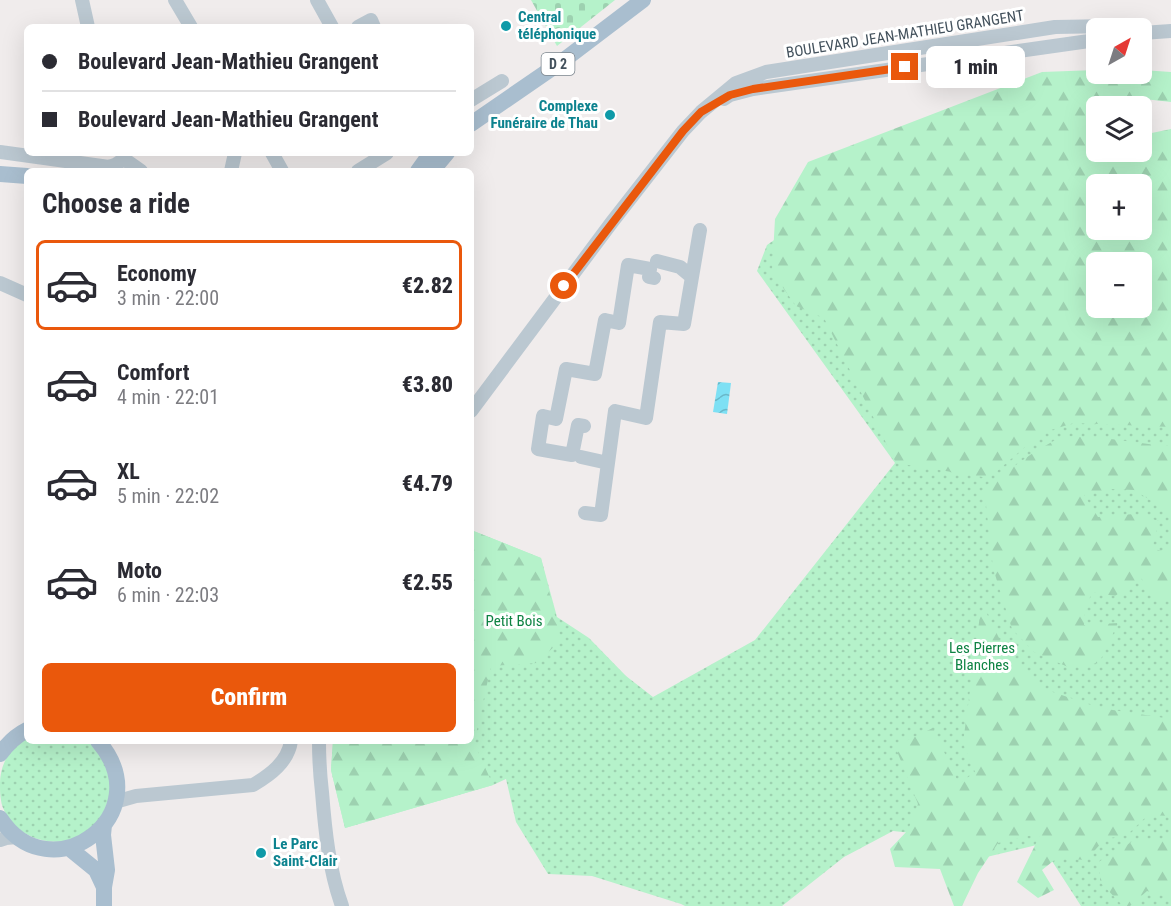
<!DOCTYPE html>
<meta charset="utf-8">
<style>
:root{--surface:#fff;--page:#f7f7f7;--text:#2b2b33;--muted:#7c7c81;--line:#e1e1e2;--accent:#ea580c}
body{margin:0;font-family:"Roboto Condensed",sans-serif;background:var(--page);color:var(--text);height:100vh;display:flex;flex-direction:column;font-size:22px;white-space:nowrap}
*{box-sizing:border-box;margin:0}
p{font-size:20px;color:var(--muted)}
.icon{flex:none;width:33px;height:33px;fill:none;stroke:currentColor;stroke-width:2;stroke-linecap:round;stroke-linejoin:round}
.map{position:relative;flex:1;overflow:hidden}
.side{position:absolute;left:24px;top:168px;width:450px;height:576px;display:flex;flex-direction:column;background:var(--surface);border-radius:9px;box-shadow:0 6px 24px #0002}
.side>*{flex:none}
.hud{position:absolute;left:24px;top:24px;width:450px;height:132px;border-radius:9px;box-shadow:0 6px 24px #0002;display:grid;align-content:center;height:132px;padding:0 18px;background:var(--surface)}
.needle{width:39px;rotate:39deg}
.controls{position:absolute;left:1086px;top:18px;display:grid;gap:12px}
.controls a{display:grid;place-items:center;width:66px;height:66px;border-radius:9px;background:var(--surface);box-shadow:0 6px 24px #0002;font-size:30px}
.end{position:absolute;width:27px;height:27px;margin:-14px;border:8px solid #ea580c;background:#fff;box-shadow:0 0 0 3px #fff}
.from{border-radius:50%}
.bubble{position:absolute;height:42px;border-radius:9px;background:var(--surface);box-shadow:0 6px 24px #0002;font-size:20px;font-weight:800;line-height:42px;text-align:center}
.hud b{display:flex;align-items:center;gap:21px;height:57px;font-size:22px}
.hud b+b{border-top:2px solid var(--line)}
.hud i{width:15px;height:15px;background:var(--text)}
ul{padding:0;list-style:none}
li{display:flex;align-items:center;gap:18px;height:90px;margin:0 12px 9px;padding:0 6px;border:3px solid transparent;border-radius:9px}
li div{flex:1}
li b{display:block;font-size:22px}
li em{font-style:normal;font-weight:800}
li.on{border-color:var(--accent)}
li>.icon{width:54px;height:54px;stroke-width:1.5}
h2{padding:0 18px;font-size:27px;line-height:72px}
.action{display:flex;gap:12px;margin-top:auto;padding:12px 18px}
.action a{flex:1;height:69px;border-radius:9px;background:var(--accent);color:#fff;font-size:24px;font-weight:800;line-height:69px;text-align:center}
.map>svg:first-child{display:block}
.grass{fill:url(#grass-dots);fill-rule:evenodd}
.forest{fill:url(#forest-firs);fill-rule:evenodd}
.cemetery{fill:url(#cemetery-stones)}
.water{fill:url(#water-waves)}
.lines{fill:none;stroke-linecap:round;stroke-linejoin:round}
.minor{stroke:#bbc8d1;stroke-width:14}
.major{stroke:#a9becf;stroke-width:16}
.route{stroke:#ea580c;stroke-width:8}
.culture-dot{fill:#0f9aa8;stroke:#fff;stroke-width:2}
.labels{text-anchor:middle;stroke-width:6;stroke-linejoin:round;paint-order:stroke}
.shield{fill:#fff;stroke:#7b858d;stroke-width:1.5}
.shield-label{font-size:14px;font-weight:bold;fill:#43515c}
.culture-label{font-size:15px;font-weight:bold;fill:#0d838f;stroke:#fff;text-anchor:start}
.street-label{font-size:15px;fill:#43515c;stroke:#fff}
.park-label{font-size:15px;fill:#0e8343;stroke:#fff}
</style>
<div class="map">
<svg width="1171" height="906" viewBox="0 0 1171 906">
<defs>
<pattern id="grass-dots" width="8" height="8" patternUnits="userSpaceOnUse" patternTransform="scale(1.5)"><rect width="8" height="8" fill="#b5f2ca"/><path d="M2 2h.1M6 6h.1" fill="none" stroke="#9dd1b0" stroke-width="1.8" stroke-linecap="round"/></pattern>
<pattern id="forest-firs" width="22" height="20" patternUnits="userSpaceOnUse" patternTransform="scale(1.5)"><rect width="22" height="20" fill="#b5f2ca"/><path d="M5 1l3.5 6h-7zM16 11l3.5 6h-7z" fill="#9dd1b0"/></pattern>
<pattern id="cemetery-stones" width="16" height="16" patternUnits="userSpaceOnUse" patternTransform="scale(1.5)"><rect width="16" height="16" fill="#b5f2ca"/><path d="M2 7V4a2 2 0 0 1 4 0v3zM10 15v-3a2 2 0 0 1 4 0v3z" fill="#9dd1b0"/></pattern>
<pattern id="water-waves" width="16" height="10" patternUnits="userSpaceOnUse" patternTransform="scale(1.5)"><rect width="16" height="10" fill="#7ee0f4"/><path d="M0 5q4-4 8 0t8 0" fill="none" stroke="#69b8c9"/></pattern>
</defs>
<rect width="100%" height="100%" fill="#f0ecec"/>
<path class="grass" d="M 1096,152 L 1171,177 L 1171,906 L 1081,906 L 1041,844 L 949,866 L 921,834 L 893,831 L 844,857 L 782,906 L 685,906 L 681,904 L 592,876 L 548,874 L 516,822 L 506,779 L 493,785 L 345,828 L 331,770 L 333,741 L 471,741 L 471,530 L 541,558 L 557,617 L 589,638 L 626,676 L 653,697 L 755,640 L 895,463 L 757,271 L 767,245 L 830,201 ZM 1096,184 L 1142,184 L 1142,230 L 1096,230 ZM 1096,262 L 1142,262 L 1142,308 L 1096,308 Z
M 27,738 L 27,741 L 86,741 C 99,749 105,761 109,775 C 112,785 110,797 106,806 C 102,816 96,826 87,832 C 60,851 18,841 4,810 C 0,802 0,792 0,783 C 0,765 10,746 27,738 Z"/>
<path class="forest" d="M 1096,70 L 1096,74 L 1142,74 L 1142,70 L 1171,72 L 1171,102 L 1126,97 L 1126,106 L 1096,106 L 1096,152 L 1142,152 L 1142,135 L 1171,129 L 1171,427 L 1074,423 L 1041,433 L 989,478 L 896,463 L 824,318 L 796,306 L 772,272 L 775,219 L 808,162 L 1042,72 ZM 1096,184 L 1142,184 L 1142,230 L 1096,230 ZM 1096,262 L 1142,262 L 1142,308 L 1096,308 Z
M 1062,436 L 1103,438 L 1156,445 L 1171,446 L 1171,513 L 1134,490 L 1111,489 L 1084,495 L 1098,517 L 1134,514 L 1159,521 L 1152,548 L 1171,554 L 1171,595 L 1159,603 L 1141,578 L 1115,596 L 1092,592 L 1085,610 L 1084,625 L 1118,623 L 1099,663 L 1068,667 L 1034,652 L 1012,629 L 993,568 L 984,487 L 1033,453 Z
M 471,530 L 541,558 L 561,640 L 537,663 L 491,666 L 474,743 L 493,785 L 345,828 L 331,770 L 333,741 L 471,741 Z
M 985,610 L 1009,658 L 1038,687 L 1100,708 L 1171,719 L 1171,816 L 1148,815 L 1127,835 L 1105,839 L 1086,860 L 1057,858 L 1042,870 L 1054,890 L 1038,898 L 1017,882 L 1041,833 L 998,843 L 978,873 L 962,906 L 954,906 L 940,869 L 895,867 L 890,849 L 908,830 L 918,804 L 895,746 L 933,728 L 959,784 L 975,772 L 963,743 L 980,615 Z
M 1171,840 L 1171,898 L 1147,891 L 1130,906 L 1123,906 L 1100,882 L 1100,861 L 1133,841 Z"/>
<path class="cemetery" d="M 531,0 L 615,0 L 557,46 Z"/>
<path class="water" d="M 718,382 L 731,383 L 727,414 L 713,412 Z"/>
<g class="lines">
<path class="minor" d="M 82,0 L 88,27
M 175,0 L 191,27
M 317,0 L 332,27
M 358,27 L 371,20 L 374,27
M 1142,33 L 1171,31
M 724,99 L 730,95 L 753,89 L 1096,40
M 471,100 L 502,81
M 0,152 L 109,167 L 115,165 L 124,159 L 125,153
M 272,153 L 282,171
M 124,159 L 141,171
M 231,171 L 235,153
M 358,171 L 387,153
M 657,261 L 680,267 L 692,277
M 0,283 L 27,295
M 471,411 L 612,222 L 683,131 L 701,112 L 736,83 L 766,72 L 1055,27 L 1112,26 L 1127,28
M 584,426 L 578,425 L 572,455 L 538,449 L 543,416 L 556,419 L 566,369 L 595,374 L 605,320 L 619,323 L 628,265 L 650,269 L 649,277 L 654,278
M 581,457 L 608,463
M 585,513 L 601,515 L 615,411 L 646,418 L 660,322 L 684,324 L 700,230
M 319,741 C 319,758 320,775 322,792 C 325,830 329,870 342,906
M 115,802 L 136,796 L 253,785 C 270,775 288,762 291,741
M 0,840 L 6,838 L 17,837"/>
<path class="major" d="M 471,124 L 564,60 L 643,0
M 418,171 L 431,153
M 432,171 L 447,153
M 0,174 L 27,176
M 0,754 C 8,743 15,736 27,730
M 0,818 C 50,895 162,815 98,741
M 69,848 L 96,870 L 104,887
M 104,906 L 104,887 L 107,870 L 103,835 L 104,825"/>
</g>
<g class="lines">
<path class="route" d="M 564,286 L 683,131 L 701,112 L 730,95 L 753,89 L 905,67"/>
</g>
<g class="culture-dot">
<circle cx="506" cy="26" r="6"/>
<circle cx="610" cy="115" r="6"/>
<circle cx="261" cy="853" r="6"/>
</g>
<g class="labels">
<rect class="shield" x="541.5" y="53" width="33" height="22" rx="4.5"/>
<g class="shield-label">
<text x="558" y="69">D 2</text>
</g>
<g class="culture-label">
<text x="518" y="22">Central<tspan x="518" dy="17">téléphonique</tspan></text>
<text x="598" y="111" text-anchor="end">Complexe<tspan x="598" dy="17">Funéraire de Thau</tspan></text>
<text x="273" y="849">Le Parc<tspan x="273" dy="17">Saint-Clair</tspan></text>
</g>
<g class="street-label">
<text transform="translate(905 34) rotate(-9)" y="5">BOULEVARD JEAN-MATHIEU GRANGENT</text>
</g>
<g class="park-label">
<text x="514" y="626">Petit Bois</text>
<text x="982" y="653">Les Pierres<tspan x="982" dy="17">Blanches</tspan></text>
</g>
</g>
</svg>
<div class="controls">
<a><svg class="needle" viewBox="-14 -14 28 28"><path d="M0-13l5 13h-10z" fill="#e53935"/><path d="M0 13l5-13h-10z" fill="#7c7c81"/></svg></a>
<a><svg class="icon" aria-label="layers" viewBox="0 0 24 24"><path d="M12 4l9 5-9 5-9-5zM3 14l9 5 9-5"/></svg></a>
<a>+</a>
<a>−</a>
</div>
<i class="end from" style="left:564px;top:286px"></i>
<i class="end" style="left:905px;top:67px"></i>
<div class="bubble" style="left:926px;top:46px;width:99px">1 min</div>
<div class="hud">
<b><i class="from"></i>Boulevard Jean-Mathieu Grangent</b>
<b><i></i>Boulevard Jean-Mathieu Grangent</b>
</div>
<section class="side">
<h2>Choose a ride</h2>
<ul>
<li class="on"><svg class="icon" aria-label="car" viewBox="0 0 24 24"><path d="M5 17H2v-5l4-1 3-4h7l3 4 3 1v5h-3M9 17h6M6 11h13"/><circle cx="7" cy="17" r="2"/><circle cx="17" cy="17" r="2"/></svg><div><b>Economy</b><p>3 min · 22:00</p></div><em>€2.82</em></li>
<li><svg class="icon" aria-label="car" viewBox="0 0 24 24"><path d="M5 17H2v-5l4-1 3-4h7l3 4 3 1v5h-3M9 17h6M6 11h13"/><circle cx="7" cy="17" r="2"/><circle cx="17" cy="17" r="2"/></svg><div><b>Comfort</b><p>4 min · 22:01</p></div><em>€3.80</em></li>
<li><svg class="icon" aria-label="car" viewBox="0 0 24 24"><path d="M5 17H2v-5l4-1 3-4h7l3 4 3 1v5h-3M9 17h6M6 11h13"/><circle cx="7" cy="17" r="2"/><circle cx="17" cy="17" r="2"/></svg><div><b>XL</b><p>5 min · 22:02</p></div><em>€4.79</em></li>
<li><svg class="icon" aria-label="car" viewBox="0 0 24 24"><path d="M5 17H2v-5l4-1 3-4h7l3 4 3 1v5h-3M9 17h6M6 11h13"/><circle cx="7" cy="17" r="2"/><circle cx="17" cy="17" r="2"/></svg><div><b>Moto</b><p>6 min · 22:03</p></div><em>€2.55</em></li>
</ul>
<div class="action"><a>Confirm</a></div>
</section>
</div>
